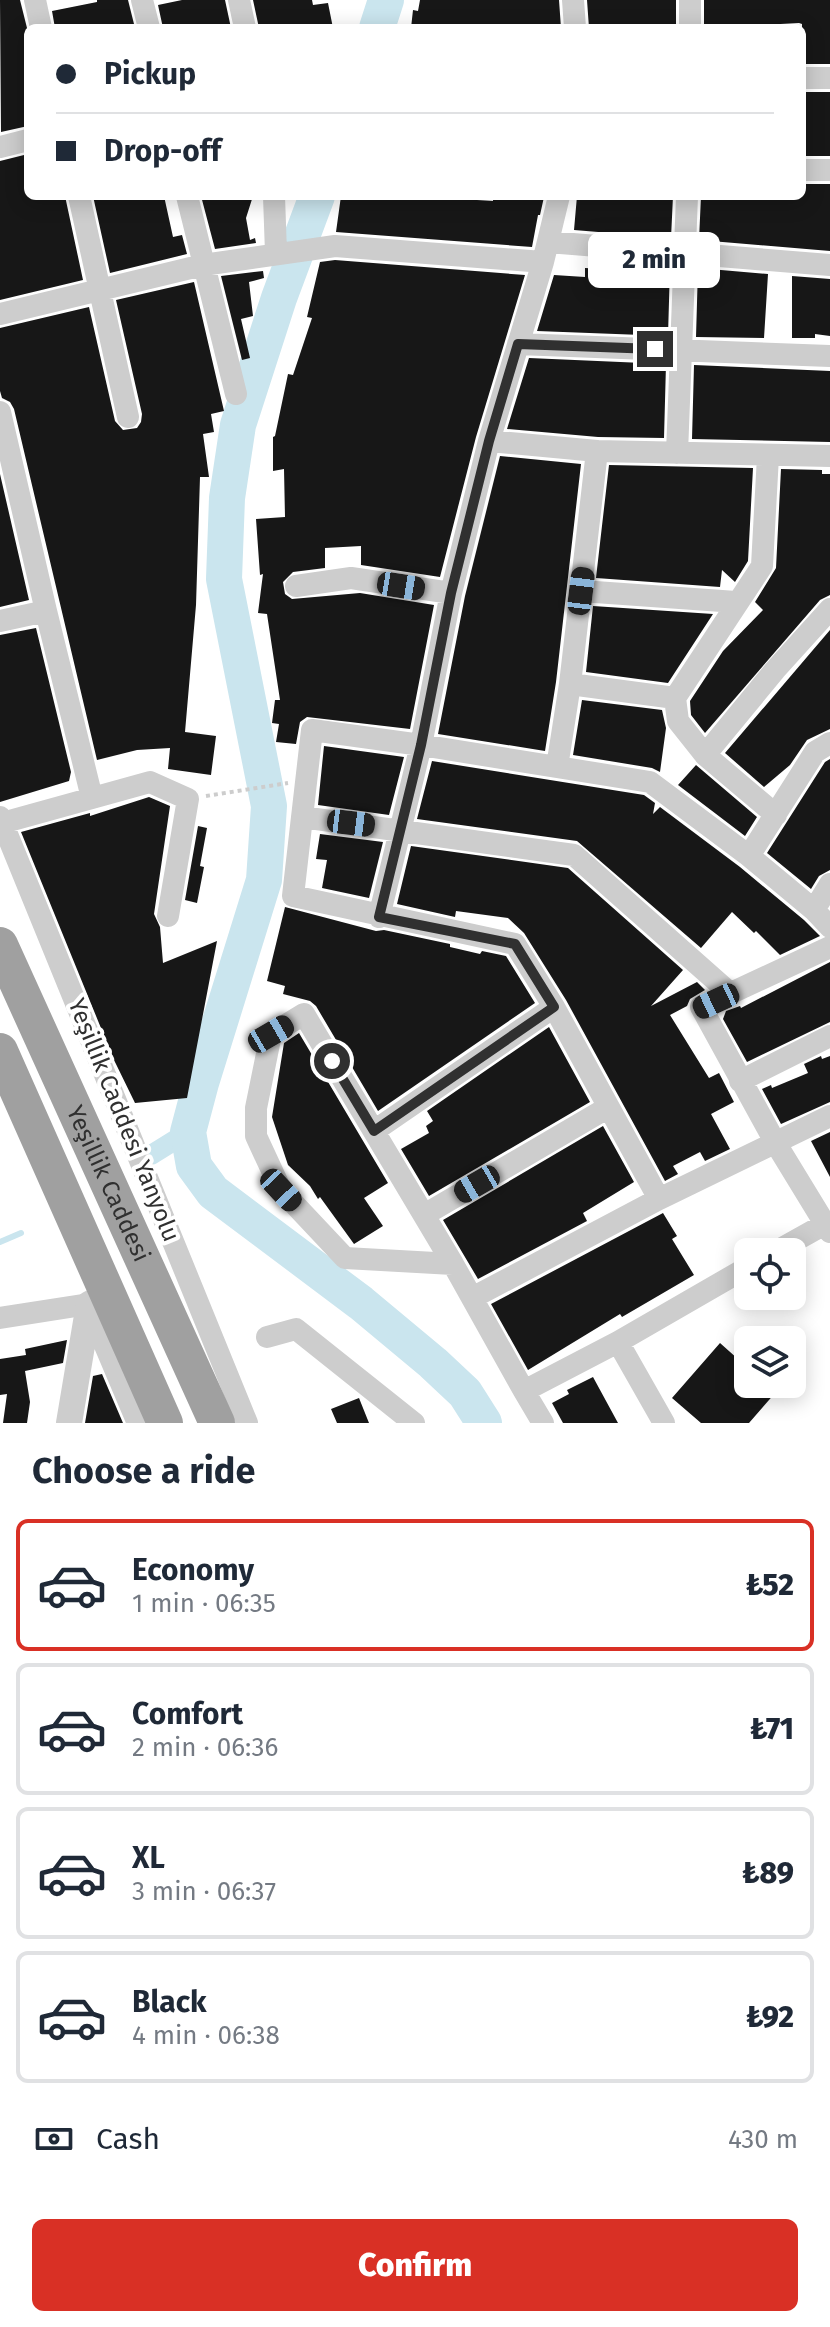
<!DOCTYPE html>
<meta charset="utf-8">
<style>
:root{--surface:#fff;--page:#f6f6f7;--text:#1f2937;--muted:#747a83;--line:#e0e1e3;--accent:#d93025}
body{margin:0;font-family:"Fira Sans",sans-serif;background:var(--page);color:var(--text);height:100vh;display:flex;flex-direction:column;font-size:30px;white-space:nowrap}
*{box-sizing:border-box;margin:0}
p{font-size:26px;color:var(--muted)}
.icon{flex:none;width:44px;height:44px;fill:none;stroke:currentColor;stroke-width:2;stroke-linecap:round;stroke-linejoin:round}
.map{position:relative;height:1423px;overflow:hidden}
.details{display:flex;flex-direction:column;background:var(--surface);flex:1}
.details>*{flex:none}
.banner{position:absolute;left:24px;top:24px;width:782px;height:176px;border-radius:12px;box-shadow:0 4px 20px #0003;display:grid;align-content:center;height:176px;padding:0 32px;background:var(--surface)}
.buttons{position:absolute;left:734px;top:1238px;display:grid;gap:16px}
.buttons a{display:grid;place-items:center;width:72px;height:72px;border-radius:12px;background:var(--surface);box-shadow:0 4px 20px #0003;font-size:40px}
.end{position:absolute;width:36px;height:36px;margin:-18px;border:10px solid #303030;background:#fff;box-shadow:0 0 0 4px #fff}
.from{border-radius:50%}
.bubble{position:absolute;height:56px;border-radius:12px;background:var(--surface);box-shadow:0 4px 20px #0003;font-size:26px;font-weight:800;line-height:56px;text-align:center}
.car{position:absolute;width:24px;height:48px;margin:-24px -12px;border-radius:10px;box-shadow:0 0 6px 2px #0007;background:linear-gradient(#222 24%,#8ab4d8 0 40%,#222 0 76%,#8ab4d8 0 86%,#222 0)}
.banner b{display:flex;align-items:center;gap:28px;height:76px;font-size:30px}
.banner b+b{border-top:2px solid var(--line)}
.banner i{width:20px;height:20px;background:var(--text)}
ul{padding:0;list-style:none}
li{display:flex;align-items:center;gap:24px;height:132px;margin:0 16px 12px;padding:0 16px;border:4px solid var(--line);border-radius:12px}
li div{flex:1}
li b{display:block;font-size:30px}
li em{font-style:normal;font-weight:800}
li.selected{border-color:var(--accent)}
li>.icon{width:72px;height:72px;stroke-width:1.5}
h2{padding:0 32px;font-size:36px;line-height:96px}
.pay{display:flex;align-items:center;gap:20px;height:88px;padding:0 32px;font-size:30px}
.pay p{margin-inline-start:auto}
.cta{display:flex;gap:16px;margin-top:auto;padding:16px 32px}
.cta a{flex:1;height:92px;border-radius:12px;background:var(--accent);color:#fff;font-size:32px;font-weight:800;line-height:92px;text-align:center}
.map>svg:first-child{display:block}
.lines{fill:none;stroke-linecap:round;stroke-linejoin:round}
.stream{stroke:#cae5ee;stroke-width:6}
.canal{stroke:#cae5ee;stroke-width:20}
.river{stroke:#cae5ee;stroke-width:36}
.building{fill:#171717}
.path{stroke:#cdcdcd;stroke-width:4;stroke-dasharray:4 4;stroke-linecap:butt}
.minor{stroke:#cdcdcd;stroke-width:22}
.tertiary{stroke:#cdcdcd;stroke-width:26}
.trunk{stroke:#a0a0a0;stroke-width:36}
.route{stroke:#303030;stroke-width:10}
.labels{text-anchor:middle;stroke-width:8;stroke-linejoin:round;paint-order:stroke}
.street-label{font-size:24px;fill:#303030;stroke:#fff}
</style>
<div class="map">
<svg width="830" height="1423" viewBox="0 0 830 1423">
<rect width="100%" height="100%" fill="#fff"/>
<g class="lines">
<path class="stream" d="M 0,1242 L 21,1233"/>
<path class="canal" d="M 151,1155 L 188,1132"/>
<path class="river" d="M 377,28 L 386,0
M 317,196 L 279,298 L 238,425 L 227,498 L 224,579 L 269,806 L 264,880 L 201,1083 L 188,1132 L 194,1166 L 213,1192 L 361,1303 L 433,1363 L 465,1393 L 484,1423"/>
</g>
<path class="building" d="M 0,0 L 20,0 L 28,32 L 28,126 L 1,132 Z
M 97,0 L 128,0 L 135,28 L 98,28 L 97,24 L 77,28 L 55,28 L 52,11 L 97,2 Z
M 182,0 L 225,0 L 231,28 L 163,28 L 158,5 Z
M 253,0 L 312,0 L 313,5 L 328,3 L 333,28 L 259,28 Z
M 420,0 L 559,0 L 561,28 L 411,28 L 413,10 L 418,11 Z
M 587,0 L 676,0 L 676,28 L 589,28 Z
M 704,0 L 830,0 L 830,64 L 802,64 L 802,24 L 799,23 L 704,28 Z
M 802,92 L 830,92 L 830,156 L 802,156 Z
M 28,154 L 28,196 L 65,196 L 83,280 L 0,300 L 0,161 Z
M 802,184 L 830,184 L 830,251 L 699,240 L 701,196 L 802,196 Z
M 93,196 L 164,196 L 173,237 L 182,235 L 187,254 L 110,273 Z
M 201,196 L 253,196 L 246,218 L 250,240 L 255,238 L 256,243 L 215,249 Z
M 341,196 L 462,196 L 461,199 L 493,201 L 493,196 L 544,197 L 540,215 L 538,215 L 532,247 L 336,232 Z
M 577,196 L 673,196 L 671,238 L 574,230 Z
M 335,260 L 525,275 L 476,437 L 440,577 L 361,565 L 361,546 L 325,548 L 325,568 L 293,572 L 283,582 L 285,594 L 292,599 L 360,593 L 434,605 L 410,729 L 307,717 L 300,722 L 296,744 L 276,742 L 279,724 L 272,723 L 275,700 L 280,700 L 267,614 L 258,613 L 263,574 L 260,575 L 256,519 L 285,517 L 284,469 L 273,471 L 273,437 L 275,436 L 288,374 L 293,375 L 312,318 L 307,317 L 320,262 Z
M 604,261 L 670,266 L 668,336 L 537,331 L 554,275 L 585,277 L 585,268 L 604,269 Z
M 698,268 L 768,274 L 764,338 L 696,337 Z
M 263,271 L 264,278 L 249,282 L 253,316 L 241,319 L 250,358 L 242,360 L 221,276 Z
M 792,276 L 830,279 L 830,336 L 815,334 L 815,338 L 792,338 Z
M 194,282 L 224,411 L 211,414 L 214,432 L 203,434 L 209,477 L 200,477 L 196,605 L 185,732 L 216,736 L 211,775 L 168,769 L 170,748 L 137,750 L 97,760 L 14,409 L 10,402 L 2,398 L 0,391 L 0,328 L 89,307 L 115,421 L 123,430 L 137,428 L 141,422 L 142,414 L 116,300 Z
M 529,358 L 666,364 L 664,438 L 598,437 L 507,429 Z
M 694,365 L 830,371 L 830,442 L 692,439 Z
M 500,456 L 581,464 L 556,682 L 545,751 L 438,734 L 465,596 Z
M 609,465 L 753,468 L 748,561 L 735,582 L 722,570 L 720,587 L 596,578 Z
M 781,469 L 822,470 L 822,474 L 830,474 L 830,595 L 820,600 L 705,733 L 691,715 L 690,701 L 723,651 L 763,610 L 755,602 L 776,568 Z
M 0,474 L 29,600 L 0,607 Z
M 593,606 L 713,614 L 668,683 L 586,672 Z
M 36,628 L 71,772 L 69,781 L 0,802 L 0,635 Z
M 830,630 L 830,729 L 807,740 L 790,765 L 764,787 L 725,753 Z
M 582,700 L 662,710 L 666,728 L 660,772 L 652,768 L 573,755 Z
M 324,746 L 404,757 L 389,815 L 318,805 Z
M 830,759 L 830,870 L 819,876 L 811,889 L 767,853 L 825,762 Z
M 432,761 L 644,795 L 655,803 L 653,814 L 660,807 L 740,867 L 804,920 L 820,936 L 780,955 L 756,931 L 754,933 L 732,912 L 701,948 L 577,841 L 417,819 Z
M 696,765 L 757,817 L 745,836 L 678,785 Z
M 149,797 L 170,806 L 154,914 L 160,927 L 163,963 L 217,941 L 187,1098 L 135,1103 L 114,1060 L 21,832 L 90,813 L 90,816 Z
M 198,826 L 207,828 L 200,866 L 204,867 L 197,903 L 185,900 Z
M 320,834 L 383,842 L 369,898 L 322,888 L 327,860 L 316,859 Z
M 411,846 L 568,868 L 683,970 L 651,1006 L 697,982 L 705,990 L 690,999 L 687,1006 L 670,1015 L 709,1078 L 719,1073 L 734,1102 L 711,1114 L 730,1149 L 705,1161 L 700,1152 L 673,1166 L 678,1174 L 665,1181 L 566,1000 L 524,933 L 508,918 L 456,911 L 455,917 L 397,904 Z
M 285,907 L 376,931 L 384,930 L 450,944 L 450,947 L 480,954 L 482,951 L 506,956 L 535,1003 L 378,1111 L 316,1006 L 310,1001 L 283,994 L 285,986 L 267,981 Z
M 830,962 L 830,1022 L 747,1062 L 723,1019 L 726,1011 L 740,1006 L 741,1008 Z
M 549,1027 L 590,1102 L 429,1196 L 401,1149 L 429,1133 L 426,1126 L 433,1121 L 427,1111 Z
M 299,1033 L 388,1183 L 364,1198 L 383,1226 L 354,1244 L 320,1197 L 318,1199 L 310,1186 L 288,1165 L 272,1117 L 284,1043 Z
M 821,1056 L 822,1059 L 830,1056 L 830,1102 L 781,1124 L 762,1089 L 771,1085 L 772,1088 L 808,1073 L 804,1064 Z
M 603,1126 L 634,1182 L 583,1213 L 587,1221 L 478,1279 L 443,1220 Z
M 830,1132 L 830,1177 L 811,1141 Z
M 663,1213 L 677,1236 L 672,1239 L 694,1275 L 622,1317 L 620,1314 L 528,1370 L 491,1304 Z
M 67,1340 L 63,1363 L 25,1371 L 30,1402 L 27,1423 L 3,1423 L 7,1394 L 0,1395 L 0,1359 L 26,1355 L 25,1349 Z
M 720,1343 L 748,1368 L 748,1384 L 767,1384 L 776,1392 L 749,1423 L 701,1423 L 672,1398 Z
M 102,1374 L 123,1423 L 85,1423 L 93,1376 Z
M 593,1377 L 618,1423 L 563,1423 L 552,1403 L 569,1394 L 567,1390 Z
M 359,1398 L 369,1423 L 337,1423 L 331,1409 Z"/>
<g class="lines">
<path class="path" d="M 206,796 L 288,783"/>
<path class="minor" d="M 35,0 L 41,28
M 142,0 L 149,28
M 239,0 L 245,28
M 573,0 L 575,28
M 690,0 L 690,28
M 802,78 L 830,78
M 0,147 L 28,140
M 802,170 L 830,170
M 79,196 L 128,417
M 187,196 L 236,394
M 274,196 L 276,253
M 548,242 L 830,265
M 0,314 L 203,265 L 335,246 L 543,262
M 518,344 L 830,356
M 0,412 L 46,611 L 0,621
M 489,441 L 597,451 L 830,456
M 597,451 L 570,684 L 675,698 L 678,721 L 705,755 L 776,815
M 677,453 L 687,196
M 296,586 L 351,578 L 451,593
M 581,591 L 736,602
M 46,611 L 92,798
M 675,698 L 762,566 L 768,456
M 705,755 L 775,670 L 830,609
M 557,767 L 570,684
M 0,817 L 247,1423
M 302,817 L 574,855 L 731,994
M 2,823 L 150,782 L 188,799 L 168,916
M 749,856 L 815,752 L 830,743
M 814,910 L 830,884
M 379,917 L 421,745 L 451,593 L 489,441 L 543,262 L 559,196
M 830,947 L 701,1007 L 775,1142 L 830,1232
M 740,1081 L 830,1036
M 374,1131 L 554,1007
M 659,1199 L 554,1007 L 515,944 L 293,896 L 312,730 L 421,745 L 650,782 L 749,856 L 814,910 L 830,927
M 424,1215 L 607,1108
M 775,1252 L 825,1224
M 453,1264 L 345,1258 L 281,1190 L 256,1136 L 256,1108 L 271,1034 L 304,1014 L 453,1264 L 524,1391 L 618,1342 L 664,1423
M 472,1298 L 659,1199 L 830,1116
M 0,1318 L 89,1304
M 267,1337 L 296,1329 L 414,1423
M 618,1342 L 748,1267
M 524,1391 L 543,1423"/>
<path class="tertiary" d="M 90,1305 L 140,1423
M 69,1423 L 89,1304 L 108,1294"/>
<g class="trunk">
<path id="s1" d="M 0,945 L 217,1423"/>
<path d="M 0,1051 L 165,1423"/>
</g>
</g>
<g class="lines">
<path class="route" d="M 332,1061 L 374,1131 L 554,1007 L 515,944 L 379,917 L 421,745 L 451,593 L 489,441 L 518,344 L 655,349"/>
</g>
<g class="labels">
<g class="street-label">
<text transform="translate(124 1120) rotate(68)" y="8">Yeşillik Caddesi Yanyolu</text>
<text dy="8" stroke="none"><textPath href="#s1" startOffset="262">Yeşillik Caddesi</textPath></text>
</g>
</g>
</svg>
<div class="buttons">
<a><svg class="icon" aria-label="locate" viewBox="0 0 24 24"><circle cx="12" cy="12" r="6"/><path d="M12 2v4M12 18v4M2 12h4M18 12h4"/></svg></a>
<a><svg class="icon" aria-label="layers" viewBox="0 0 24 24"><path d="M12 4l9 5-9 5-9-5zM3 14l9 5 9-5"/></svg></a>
</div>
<i class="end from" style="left:332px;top:1061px"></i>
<i class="end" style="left:655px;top:349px"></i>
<div class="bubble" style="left:588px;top:232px;width:132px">2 min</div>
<i class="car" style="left:401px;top:586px;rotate:99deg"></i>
<i class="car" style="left:581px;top:591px;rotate:7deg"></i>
<i class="car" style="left:351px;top:823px;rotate:97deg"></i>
<i class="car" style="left:716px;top:1001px;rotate:245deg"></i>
<i class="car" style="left:271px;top:1034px;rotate:60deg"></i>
<i class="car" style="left:477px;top:1184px;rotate:240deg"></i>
<i class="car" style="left:281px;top:1190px;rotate:137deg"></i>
<div class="banner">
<b><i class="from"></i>Pickup</b>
<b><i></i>Drop-off</b>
</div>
</div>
<section class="details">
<h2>Choose a ride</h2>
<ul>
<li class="selected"><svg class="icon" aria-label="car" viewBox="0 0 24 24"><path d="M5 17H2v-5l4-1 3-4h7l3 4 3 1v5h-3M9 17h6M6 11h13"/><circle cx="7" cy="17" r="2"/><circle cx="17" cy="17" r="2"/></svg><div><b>Economy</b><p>1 min · 06:35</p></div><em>₺52</em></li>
<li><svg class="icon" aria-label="car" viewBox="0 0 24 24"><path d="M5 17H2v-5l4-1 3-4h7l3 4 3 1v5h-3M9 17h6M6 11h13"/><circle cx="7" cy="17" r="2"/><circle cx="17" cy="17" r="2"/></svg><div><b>Comfort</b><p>2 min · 06:36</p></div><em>₺71</em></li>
<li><svg class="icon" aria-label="car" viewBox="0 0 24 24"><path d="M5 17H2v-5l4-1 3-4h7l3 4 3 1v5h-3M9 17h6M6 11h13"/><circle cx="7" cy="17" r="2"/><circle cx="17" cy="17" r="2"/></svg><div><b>XL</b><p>3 min · 06:37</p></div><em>₺89</em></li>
<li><svg class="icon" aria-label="car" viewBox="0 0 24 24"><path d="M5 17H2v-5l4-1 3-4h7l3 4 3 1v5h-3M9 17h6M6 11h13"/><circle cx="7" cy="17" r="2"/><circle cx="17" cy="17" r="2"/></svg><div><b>Black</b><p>4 min · 06:38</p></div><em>₺92</em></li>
</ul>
<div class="pay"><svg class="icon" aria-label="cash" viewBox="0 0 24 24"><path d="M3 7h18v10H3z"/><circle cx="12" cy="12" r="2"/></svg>Cash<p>430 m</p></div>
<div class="cta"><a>Confirm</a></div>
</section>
